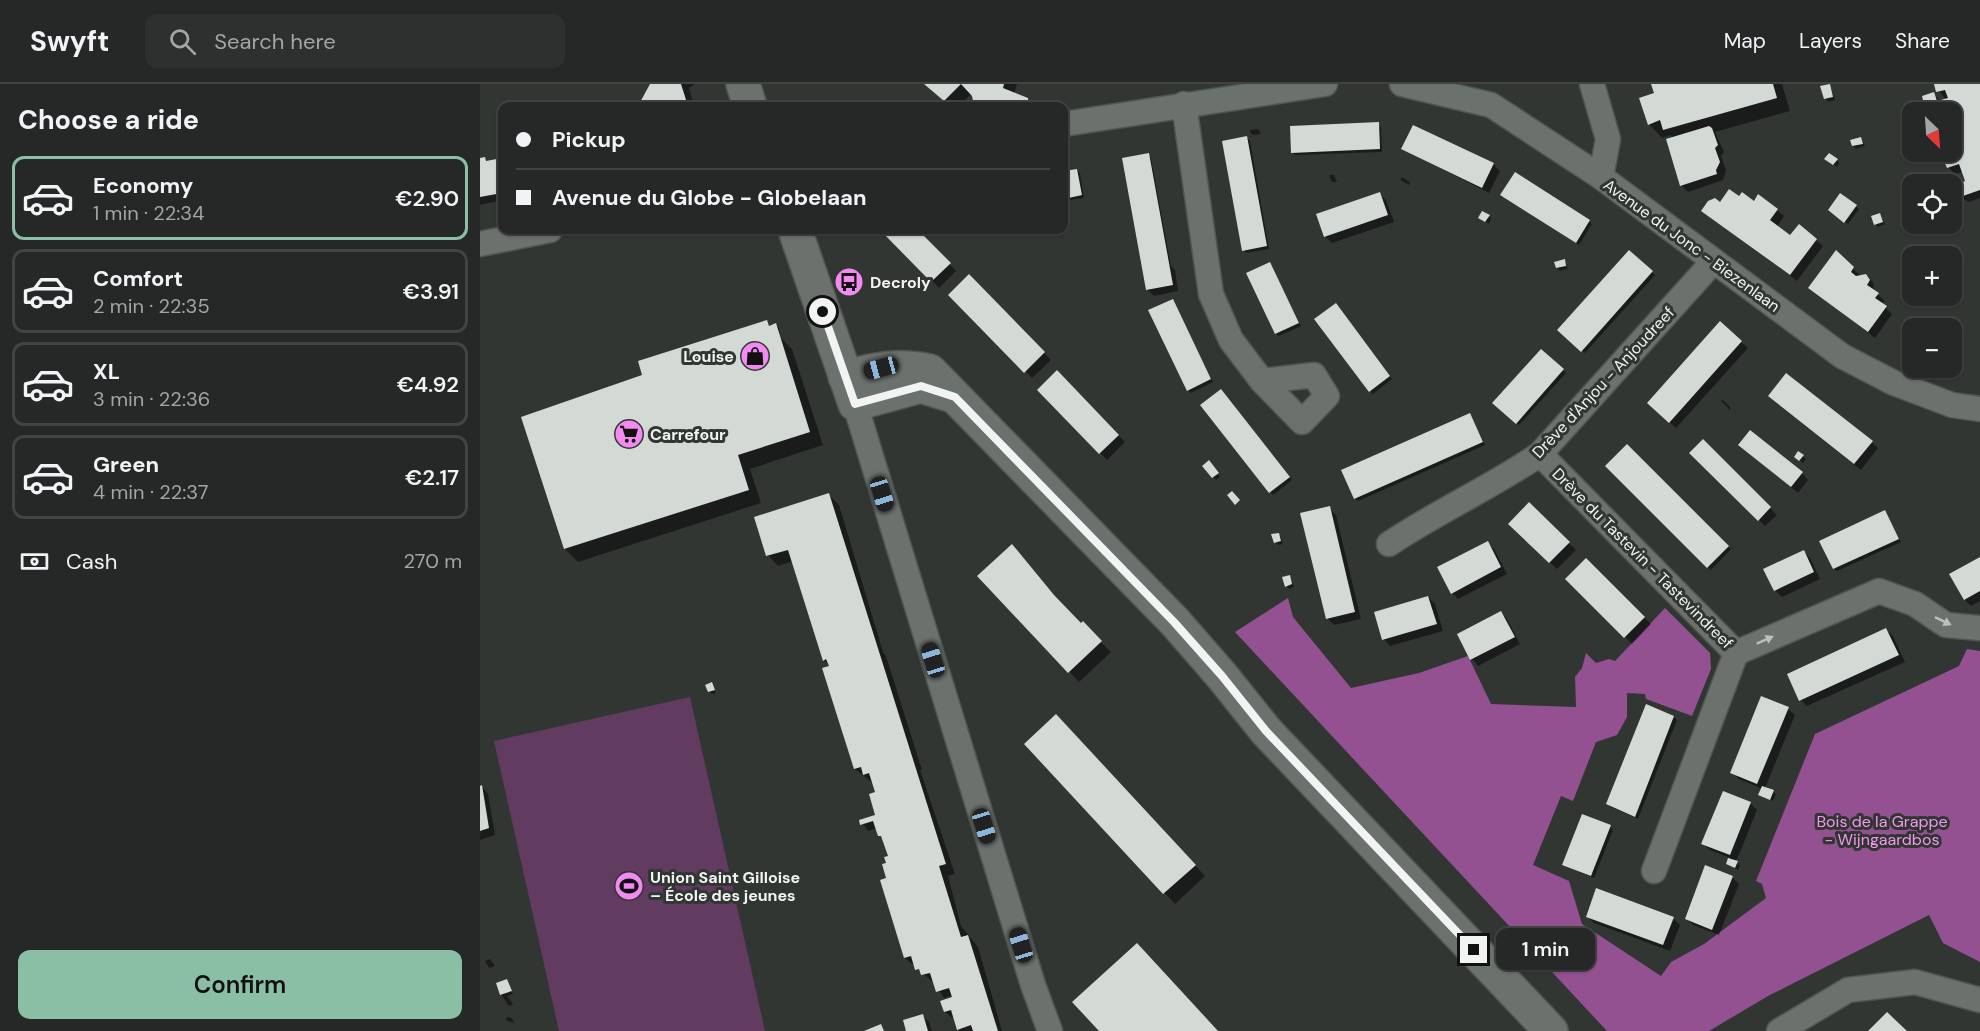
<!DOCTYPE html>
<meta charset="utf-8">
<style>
:root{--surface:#252826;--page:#2d302e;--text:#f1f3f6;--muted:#a3a6a7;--line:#424443;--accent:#8abfa5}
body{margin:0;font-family:"DM Sans",sans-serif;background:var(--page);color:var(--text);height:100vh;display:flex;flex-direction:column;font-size:22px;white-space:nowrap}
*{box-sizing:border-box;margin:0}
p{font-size:20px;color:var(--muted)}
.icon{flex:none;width:33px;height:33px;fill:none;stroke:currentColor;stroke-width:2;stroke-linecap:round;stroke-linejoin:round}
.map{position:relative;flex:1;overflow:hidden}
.drawer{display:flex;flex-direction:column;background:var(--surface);width:480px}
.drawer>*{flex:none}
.guide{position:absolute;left:18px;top:18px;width:570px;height:132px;border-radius:12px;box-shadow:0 2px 4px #0004,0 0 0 2px var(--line);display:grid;align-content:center;height:132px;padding:0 18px;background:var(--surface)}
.needle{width:39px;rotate:155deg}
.controls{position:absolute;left:1422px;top:18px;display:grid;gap:12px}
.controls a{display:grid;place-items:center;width:60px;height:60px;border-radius:12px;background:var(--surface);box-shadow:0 2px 4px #0004,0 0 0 2px var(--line);font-size:30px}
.end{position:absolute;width:27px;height:27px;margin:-14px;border:8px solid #f1f4f2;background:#111;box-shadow:0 0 0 3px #111}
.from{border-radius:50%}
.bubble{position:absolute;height:42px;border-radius:12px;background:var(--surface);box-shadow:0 2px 4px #0004,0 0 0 2px var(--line);font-size:20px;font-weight:600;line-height:42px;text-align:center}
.car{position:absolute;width:18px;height:36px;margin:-18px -9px;border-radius:8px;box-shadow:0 0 4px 2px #0007;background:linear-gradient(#222 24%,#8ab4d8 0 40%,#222 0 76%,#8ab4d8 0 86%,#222 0)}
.guide b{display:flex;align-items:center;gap:21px;height:57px;font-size:22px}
.guide b+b{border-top:2px solid var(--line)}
.guide i{width:15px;height:15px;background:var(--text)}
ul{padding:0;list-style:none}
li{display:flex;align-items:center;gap:18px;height:84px;margin:0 12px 9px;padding:0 6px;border:3px solid var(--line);border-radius:12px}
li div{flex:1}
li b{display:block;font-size:22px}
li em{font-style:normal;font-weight:600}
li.selected{border-color:var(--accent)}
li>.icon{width:54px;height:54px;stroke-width:1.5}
h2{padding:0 18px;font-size:27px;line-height:72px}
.pay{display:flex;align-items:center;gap:15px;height:66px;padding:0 18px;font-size:22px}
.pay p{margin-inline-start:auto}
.button{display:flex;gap:12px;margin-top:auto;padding:12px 18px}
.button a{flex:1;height:69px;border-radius:12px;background:var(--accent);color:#111;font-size:24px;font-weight:600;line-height:69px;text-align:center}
header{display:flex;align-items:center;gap:36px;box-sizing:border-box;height:84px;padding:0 30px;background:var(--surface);border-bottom:2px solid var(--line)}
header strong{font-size:28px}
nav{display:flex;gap:33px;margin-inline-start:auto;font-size:21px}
.search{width:420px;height:54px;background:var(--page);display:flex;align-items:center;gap:15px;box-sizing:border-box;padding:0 21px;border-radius:12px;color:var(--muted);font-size:22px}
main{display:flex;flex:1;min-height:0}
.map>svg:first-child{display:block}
.green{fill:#613b60}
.forest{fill:#935192}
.shadow{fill:#0007}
.building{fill:#d3d9d4}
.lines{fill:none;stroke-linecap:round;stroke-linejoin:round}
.street-casing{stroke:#515652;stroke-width:27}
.secondary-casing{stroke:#515652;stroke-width:36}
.street{stroke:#6b716d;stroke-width:24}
.secondary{stroke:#6b716d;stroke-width:33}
.oneway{fill:#bbc0bd}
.route{stroke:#f1f4f2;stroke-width:8}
.labels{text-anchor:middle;stroke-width:6;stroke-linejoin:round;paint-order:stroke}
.street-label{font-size:16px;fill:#f1f4f2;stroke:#313633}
.poi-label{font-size:16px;font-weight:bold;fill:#f1f4f2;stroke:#313633;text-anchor:start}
.park-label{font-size:16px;fill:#f398f0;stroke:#313633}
</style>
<header>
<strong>Swyft</strong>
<div class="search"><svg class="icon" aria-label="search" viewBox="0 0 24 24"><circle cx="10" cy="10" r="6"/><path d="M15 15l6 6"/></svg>Search here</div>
<nav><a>Map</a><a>Layers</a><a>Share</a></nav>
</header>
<main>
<section class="drawer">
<h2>Choose a ride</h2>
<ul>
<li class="selected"><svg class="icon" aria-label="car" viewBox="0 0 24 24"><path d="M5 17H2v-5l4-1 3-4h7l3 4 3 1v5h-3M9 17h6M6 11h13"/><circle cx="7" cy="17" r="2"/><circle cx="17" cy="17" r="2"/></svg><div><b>Economy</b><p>1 min · 22:34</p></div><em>€2.90</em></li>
<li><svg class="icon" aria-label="car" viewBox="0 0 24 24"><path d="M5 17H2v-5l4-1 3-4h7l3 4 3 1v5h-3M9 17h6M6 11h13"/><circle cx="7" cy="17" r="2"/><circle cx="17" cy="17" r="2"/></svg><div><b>Comfort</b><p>2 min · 22:35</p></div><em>€3.91</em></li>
<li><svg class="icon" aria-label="car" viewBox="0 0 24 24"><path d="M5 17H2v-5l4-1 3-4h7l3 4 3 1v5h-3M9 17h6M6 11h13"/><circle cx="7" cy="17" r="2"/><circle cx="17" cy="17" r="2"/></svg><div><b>XL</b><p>3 min · 22:36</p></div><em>€4.92</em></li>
<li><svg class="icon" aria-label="car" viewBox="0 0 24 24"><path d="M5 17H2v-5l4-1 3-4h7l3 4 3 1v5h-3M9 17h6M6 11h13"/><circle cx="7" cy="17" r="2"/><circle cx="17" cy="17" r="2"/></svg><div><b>Green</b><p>4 min · 22:37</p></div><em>€2.17</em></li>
</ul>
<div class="pay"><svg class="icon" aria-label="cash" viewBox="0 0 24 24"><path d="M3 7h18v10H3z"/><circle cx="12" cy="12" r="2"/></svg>Cash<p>270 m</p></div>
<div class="button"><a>Confirm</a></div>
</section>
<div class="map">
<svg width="1500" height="947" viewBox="0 0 1500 947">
<rect width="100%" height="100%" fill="#313633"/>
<path class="green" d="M 210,613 L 285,947 L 79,947 L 14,657 Z"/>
<path class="forest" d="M 808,514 L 813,533 L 871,604 L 939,589 L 988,572 L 1011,620 L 1096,623 L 1095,593 L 1102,584 L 1106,569 L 1116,579 L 1129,575 L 1135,577 L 1185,524 L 1230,569 L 1231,585 L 1212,632 L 1166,615 L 1165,610 L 1147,609 L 1147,633 L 1137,651 L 1116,658 L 1093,717 L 1081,712 L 1053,781 L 1089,797 L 1102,840 L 1181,892 L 1191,878 L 1224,860 L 1286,814 L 1282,800 L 1276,797 L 1335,650 L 1479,582 L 1487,565 L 1500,567 L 1500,878 L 1463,859 L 1449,831 L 1288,912 L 1229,947 L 1127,947 L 755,548 Z"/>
<path class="shadow" d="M 172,0 L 215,0 L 209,4 L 214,22 L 160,22 Z
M 445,0 L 537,0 L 534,10 L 547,15 L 554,22 L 496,22 L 492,9 L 479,22 L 470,22 Z
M 1173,0 L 1302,0 L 1310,27 L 1235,48 L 1244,68 L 1241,72 L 1246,86 L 1243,96 L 1208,108 L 1201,101 L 1194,55 L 1190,51 L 1182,54 L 1169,40 L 1176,10 Z
M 1454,0 L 1500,0 L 1500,114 L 1488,118 L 1481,112 L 1487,98 L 1483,88 L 1475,90 L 1468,83 L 1462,68 L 1472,68 L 1472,28 L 1437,28 L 1435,25 L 1446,21 L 1454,10 L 1460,17 L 1466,16 Z
M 1349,1 L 1355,16 L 1348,18 L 1346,15 Z
M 898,40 L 901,43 L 902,68 L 815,71 L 812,68 Z
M 778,45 L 781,50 L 773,51 L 770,48 L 770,46 Z
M 767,54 L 770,57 L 789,165 L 767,169 L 764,166 Z
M 1381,55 L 1385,62 L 1376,65 L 1373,62 Z
M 923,65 L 1013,80 L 1020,87 L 1009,109 Z
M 668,71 L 671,74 L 691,182 L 695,186 L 698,207 L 674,212 L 667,205 Z
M 5,75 L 8,79 L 22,77 L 22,116 L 0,121 L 0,76 Z
M 1357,76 L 1359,79 L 1357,83 L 1349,77 Z
M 597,86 L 600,89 L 604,114 L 584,117 L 584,88 Z
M 849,91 L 854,91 L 857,98 L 852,98 Z
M 922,93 L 930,98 L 929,101 L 920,96 Z
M 899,110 L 906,116 L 914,138 L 852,159 L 845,152 Z
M 1361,111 L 1379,125 L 1368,140 L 1352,129 Z
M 1025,114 L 1109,137 L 1112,140 L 1099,161 Z
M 1259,114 L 1297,126 L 1304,132 L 1297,143 L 1310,153 L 1319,142 L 1343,162 L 1317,197 L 1223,127 Z
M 1400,131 L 1405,140 L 1398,143 L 1395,140 Z
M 1009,132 L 1011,135 L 1009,140 L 1003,136 Z
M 403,146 L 436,146 L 476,187 L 459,204 Z
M 1149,168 L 1175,191 L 1105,269 L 1079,246 Z
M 1356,168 L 1381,192 L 1386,191 L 1393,198 L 1394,207 L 1405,217 L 1402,220 L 1412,230 L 1395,254 L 1330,204 Z
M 1084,177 L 1088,185 L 1080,187 L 1077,184 Z
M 790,180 L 821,242 L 799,252 L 796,250 Z
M 489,192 L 571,276 L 552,294 L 470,211 Z
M 692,217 L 733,298 L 711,309 L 708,306 Z
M 856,221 L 912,295 L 893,310 L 890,307 Z
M 286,238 L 290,243 L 296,241 L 299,244 L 300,253 L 312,265 L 343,361 L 270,385 L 281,419 L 98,478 L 85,465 L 162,292 Z
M 1261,258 L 1268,264 L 1196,344 L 1175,325 Z
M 1061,267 L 1086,289 L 1039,341 L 1014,319 Z
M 1472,271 L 1478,277 L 1465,292 L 1456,284 L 1472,284 Z
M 577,289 L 645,358 L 627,376 L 559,306 Z
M 744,310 L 812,396 L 793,411 L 722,321 Z
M 1243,316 L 1251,324 L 1250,326 L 1241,317 Z
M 1296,319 L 1392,358 L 1398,364 L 1381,386 Z
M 990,331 L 1005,361 L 878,417 L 875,414 Z
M 1223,357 L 1297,431 L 1285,442 L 1212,369 Z
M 1260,361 L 1322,389 L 1328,396 L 1318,409 Z
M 1147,363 L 1251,465 L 1231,486 L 1127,382 Z
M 1318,369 L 1326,375 L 1323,379 L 1316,373 Z
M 732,381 L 740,393 L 736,396 L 733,393 Z
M 349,411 L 359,421 L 403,568 L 406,572 L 442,686 L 440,686 L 475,790 L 468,792 L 481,842 L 498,863 L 522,947 L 480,947 L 474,933 L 472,934 L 465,928 L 473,911 L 464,914 L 455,900 L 425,874 L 408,795 L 408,780 L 411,772 L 398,744 L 388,747 L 381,737 L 397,732 L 397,709 L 394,700 L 375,685 L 351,583 L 344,576 L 313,477 L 298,482 L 288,471 Z
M 1049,420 L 1096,466 L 1077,485 L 1030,440 Z
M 849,424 L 856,431 L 881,535 L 854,541 L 847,534 Z
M 1405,428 L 1421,458 L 1357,487 L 1354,484 Z
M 798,450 L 801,453 L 803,460 L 798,461 L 795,458 Z
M 1007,459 L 1014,465 L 1027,490 L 978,515 L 972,509 Z
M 1324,468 L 1330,474 L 1340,495 L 1302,513 L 1295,506 Z
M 1500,474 L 1500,517 L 1491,522 L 1485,516 Z
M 1106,476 L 1171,540 L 1152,560 L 1087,495 Z
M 809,493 L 814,503 L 809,505 L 806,502 Z
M 948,513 L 955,520 L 963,547 L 910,562 L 904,555 Z
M 584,523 L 631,568 L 599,598 L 589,587 Z
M 1021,528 L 1027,535 L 1040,560 L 998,582 L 992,575 Z
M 1406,546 L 1413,552 L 1425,578 L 1327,622 L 1321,616 Z
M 231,600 L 236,609 L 232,610 L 229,607 Z
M 1308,625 L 1315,631 L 1285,704 L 1296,710 L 1293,717 L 1280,710 L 1282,705 L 1259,695 L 1252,688 Z
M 1194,633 L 1197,636 L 1158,735 L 1131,723 L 1128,720 Z
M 586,642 L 725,792 L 695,820 L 546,660 Z
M 2,703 L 8,710 L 15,751 L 0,756 Z
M 1270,719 L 1277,726 L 1256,778 L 1260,782 L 1258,786 L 1247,780 L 1250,774 L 1230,766 L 1223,760 Z
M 1130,743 L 1133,746 L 1114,794 L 1083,781 Z
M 1226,783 L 1253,794 L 1259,800 L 1239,851 L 1213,841 L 1206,834 Z
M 1107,832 L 1193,834 L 1200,841 L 1190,867 L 1114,839 Z
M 10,875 L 15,882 L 9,884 L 5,877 Z
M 26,896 L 33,910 L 27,912 L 33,920 L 29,922 L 21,910 Z
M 443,932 L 449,938 L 452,947 L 427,947 Z
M 30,933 L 33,936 L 34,939 L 27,937 L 26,934 Z"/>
<path class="building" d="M 170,0 L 201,0 L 208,22 L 158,22 Z
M 444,0 L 481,0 L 464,17 Z
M 481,0 L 524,0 L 523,4 L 548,14 L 549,22 L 494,22 L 492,12 Z
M 1171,0 L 1293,0 L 1297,14 L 1183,46 L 1180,36 L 1168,41 L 1159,14 L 1174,9 Z
M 1350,0 L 1353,13 L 1344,15 L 1340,2 Z
M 1454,0 L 1500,0 L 1500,106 L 1480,113 L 1474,101 L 1485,97 L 1479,80 L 1467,84 L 1460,68 L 1472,68 L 1472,48 L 1484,44 L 1481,35 L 1472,39 L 1472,28 L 1435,28 L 1433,24 L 1444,20 L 1442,12 L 1454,8 L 1457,17 L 1468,14 L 1465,6 L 1456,8 Z
M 899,38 L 900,65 L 811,69 L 810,42 Z
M 933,41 L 1014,79 L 1002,104 L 921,65 Z
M 1229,42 L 1232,44 L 1238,61 L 1235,64 L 1240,78 L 1236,86 L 1237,90 L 1200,102 L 1186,55 Z
M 767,52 L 787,162 L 762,167 L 742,57 Z
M 1381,53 L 1383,60 L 1372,62 L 1370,56 Z
M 669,69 L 693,201 L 666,206 L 642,74 Z
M 1349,69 L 1358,75 L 1353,81 L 1344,75 Z
M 5,73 L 6,77 L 22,74 L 22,109 L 0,113 L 0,74 Z
M 597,85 L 602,111 L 584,115 L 584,87 Z
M 1035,88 L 1110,136 L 1096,159 L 1020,111 Z
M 1249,105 L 1259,112 L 1262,108 L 1274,117 L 1278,110 L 1298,125 L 1290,136 L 1310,151 L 1319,140 L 1337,155 L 1310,191 L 1221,127 L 1228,117 L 1235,114 L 1240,118 Z
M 900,108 L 908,131 L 844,153 L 836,130 Z
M 1360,109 L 1377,121 L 1364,139 L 1348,126 Z
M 1002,127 L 1010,131 L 1005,138 L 998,134 Z
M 1400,129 L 1403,138 L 1394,141 L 1391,132 Z
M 400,146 L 438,146 L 471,179 L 451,198 Z
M 1149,166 L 1173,187 L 1101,268 L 1077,246 Z
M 1356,166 L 1374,183 L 1371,188 L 1376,192 L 1386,190 L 1390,196 L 1387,201 L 1399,209 L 1395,214 L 1407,222 L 1388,248 L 1328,204 Z
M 1085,175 L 1086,182 L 1076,184 L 1074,178 Z
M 790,178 L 819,239 L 795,250 L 766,189 Z
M 489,190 L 565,268 L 544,289 L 468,211 Z
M 693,215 L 731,295 L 707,307 L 668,226 Z
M 856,219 L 910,292 L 889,308 L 834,235 Z
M 287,236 L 289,242 L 296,239 L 330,348 L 258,371 L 269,406 L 84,465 L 41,333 L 162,291 L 158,277 Z
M 1240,237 L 1262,257 L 1189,339 L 1167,319 Z
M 1432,254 L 1432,272 L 1430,274 L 1423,263 Z
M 1061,265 L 1084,285 L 1036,340 L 1012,319 Z
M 577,286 L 639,351 L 619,370 L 557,306 Z
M 1306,289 L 1393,357 L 1374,380 L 1288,312 Z
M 741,305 L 810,393 L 789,409 L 720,321 Z
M 990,329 L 1003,358 L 874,415 L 861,386 Z
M 1270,346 L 1323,388 L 1311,403 L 1258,361 Z
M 1223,355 L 1291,423 L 1278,437 L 1209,369 Z
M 1147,360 L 1249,462 L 1227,484 L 1125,382 Z
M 1318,367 L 1324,371 L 1319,377 L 1314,373 Z
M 729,376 L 739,389 L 732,394 L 722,382 Z
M 752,407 L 760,416 L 755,421 L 747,411 Z
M 349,409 L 466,780 L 459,782 L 481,853 L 488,851 L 518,947 L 493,947 L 491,941 L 477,946 L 471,926 L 464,928 L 460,917 L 472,913 L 469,904 L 456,908 L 450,889 L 441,891 L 439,885 L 435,886 L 431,872 L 424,874 L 400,796 L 406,794 L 402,780 L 406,779 L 404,773 L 408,772 L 401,752 L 398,752 L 393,737 L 380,741 L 379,736 L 395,731 L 389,710 L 395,708 L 389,689 L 383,691 L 381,683 L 374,685 L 342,584 L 349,582 L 346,575 L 343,577 L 308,466 L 286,472 L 274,433 Z
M 1049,418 L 1090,458 L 1069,479 L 1028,440 Z
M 850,422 L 875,528 L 846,535 L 820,429 Z
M 1405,426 L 1419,455 L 1353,485 L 1339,457 Z
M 799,449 L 801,457 L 794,459 L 791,450 Z
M 1008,457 L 1021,483 L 971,510 L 957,483 Z
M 532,460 L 574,511 L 601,539 L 603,537 L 622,557 L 588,589 L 497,492 Z
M 1324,466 L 1334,488 L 1294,507 L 1283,485 Z
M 1500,473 L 1500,507 L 1484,516 L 1469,490 Z
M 1106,474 L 1165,533 L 1144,554 L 1085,495 Z
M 810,491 L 812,500 L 805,503 L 802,493 Z
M 948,512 L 957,540 L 902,556 L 894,528 Z
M 1021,527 L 1035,553 L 990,576 L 977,550 Z
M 1406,544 L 1419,571 L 1319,617 L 1307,590 Z
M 232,598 L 235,606 L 228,608 L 225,601 Z
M 1281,612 L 1309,623 L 1277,700 L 1250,689 Z
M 1166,620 L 1194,632 L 1155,733 L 1126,720 Z
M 576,630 L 716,781 L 683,810 L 544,660 Z
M 2,701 L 9,744 L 0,747 L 0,702 Z
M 1282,702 L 1294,706 L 1290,716 L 1278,711 Z
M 1243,707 L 1271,718 L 1250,771 L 1221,760 Z
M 1102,730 L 1131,741 L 1111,792 L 1082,781 Z
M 1248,774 L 1258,777 L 1255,784 L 1246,780 Z
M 1225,781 L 1253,792 L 1232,846 L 1205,835 Z
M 1116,804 L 1194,833 L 1183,861 L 1106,833 Z
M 657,859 L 727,935 L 738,947 L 619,947 L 592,918 Z
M 27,895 L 32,907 L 20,911 L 16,899 Z
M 1407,928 L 1427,947 L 1388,947 Z
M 443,930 L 448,947 L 426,947 L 423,936 Z
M 401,940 L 404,947 L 384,947 Z"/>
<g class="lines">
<g class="street-casing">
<path id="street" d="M 922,0 L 1011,21 L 1121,93 L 1362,272 L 1414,299 L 1472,321 L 1500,325
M 1112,0 L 1128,55 L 1121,93
M 704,20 L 731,210 L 751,256 L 782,297 L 822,338 L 847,312 L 834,291 L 782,297
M 584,40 L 845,0
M 0,160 L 70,146
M 375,320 L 553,901 L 570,947
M 1060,370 L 1256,569 L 1399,507 L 1435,520 L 1466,541 L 1500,544
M 909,460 C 958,427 1012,403 1060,370 L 1233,178
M 1174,787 L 1256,569
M 1299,947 L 1368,906 L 1435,898 L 1500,916"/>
</g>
<g class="secondary-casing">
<path id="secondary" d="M 263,0 L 270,22
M 315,146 L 375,320 L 441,302 L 470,311
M 365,293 C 397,285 417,280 450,287 L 695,538 L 742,592 L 786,647 L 1071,947"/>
</g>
<use href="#street" class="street"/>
<use href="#secondary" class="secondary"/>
</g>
<defs><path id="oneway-solid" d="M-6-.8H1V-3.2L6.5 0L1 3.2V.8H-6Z" transform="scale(1.5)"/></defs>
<g class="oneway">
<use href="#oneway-solid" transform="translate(1463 537) rotate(26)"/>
<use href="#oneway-solid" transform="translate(1285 556) rotate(-24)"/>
</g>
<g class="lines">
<path class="route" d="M 343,228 L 375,320 L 441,302 L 475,313 L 694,538 L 742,592 L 786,647 L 994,866"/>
</g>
<defs>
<g id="bus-disc" transform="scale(1.5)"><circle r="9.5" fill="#f38af1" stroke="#313633"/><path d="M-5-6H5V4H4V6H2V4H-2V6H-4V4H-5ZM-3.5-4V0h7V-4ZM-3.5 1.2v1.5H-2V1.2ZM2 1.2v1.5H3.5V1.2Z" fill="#111"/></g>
<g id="shop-disc" transform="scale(1.5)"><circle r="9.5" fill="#f38af1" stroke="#313633"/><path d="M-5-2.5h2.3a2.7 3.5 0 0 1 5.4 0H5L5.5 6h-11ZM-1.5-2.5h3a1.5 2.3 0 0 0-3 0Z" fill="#111"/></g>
<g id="supermarket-disc" transform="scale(1.5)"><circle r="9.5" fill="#f38af1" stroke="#313633"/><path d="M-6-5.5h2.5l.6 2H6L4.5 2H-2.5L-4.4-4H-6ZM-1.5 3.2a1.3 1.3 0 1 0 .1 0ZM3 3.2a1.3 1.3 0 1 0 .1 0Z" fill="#111"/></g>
<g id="stadium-disc" transform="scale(1.5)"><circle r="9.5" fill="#f38af1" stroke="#313633"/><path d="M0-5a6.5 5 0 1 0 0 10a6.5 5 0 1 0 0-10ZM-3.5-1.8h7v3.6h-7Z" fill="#111"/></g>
</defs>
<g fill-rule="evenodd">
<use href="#bus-disc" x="369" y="198"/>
<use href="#shop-disc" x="275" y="272"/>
<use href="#supermarket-disc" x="149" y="350"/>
<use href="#stadium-disc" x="149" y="802"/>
</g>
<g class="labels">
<g class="street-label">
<text transform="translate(1212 161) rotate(36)" y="6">Avenue du Jonc - Biezenlaan</text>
<text transform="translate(1123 298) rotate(-47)" y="6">Drève d'Anjou - Anjoudreef</text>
<text transform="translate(1163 474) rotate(45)" y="6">Drève du Tastevin - Tastevindreef</text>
</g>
<g class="poi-label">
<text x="390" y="204">Decroly</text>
<text x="254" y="278" text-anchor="end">Louise</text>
<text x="170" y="356">Carrefour</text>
<text x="170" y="799">Union Saint Gilloise<tspan x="170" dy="18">– École des jeunes</tspan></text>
</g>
<g class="park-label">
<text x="1402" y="743">Bois de la Grappe<tspan x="1402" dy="18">- Wijngaardbos</tspan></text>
</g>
</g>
</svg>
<div class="controls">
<a><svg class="needle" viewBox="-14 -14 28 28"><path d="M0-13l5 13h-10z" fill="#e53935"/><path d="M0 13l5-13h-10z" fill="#a3a6a7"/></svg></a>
<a><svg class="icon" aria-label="locate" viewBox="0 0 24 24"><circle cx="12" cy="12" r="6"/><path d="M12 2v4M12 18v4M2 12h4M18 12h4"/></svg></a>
<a>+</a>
<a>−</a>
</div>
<i class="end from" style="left:343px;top:228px"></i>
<i class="end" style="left:994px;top:866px"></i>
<div class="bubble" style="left:1016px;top:844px;width:99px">1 min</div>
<i class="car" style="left:401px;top:284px;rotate:255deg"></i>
<i class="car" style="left:402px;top:410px;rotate:163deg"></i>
<i class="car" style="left:453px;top:576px;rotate:343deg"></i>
<i class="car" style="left:504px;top:742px;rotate:163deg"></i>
<i class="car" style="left:541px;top:861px;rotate:343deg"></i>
<div class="guide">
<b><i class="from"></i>Pickup</b>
<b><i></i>Avenue du Globe - Globelaan</b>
</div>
</div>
</main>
